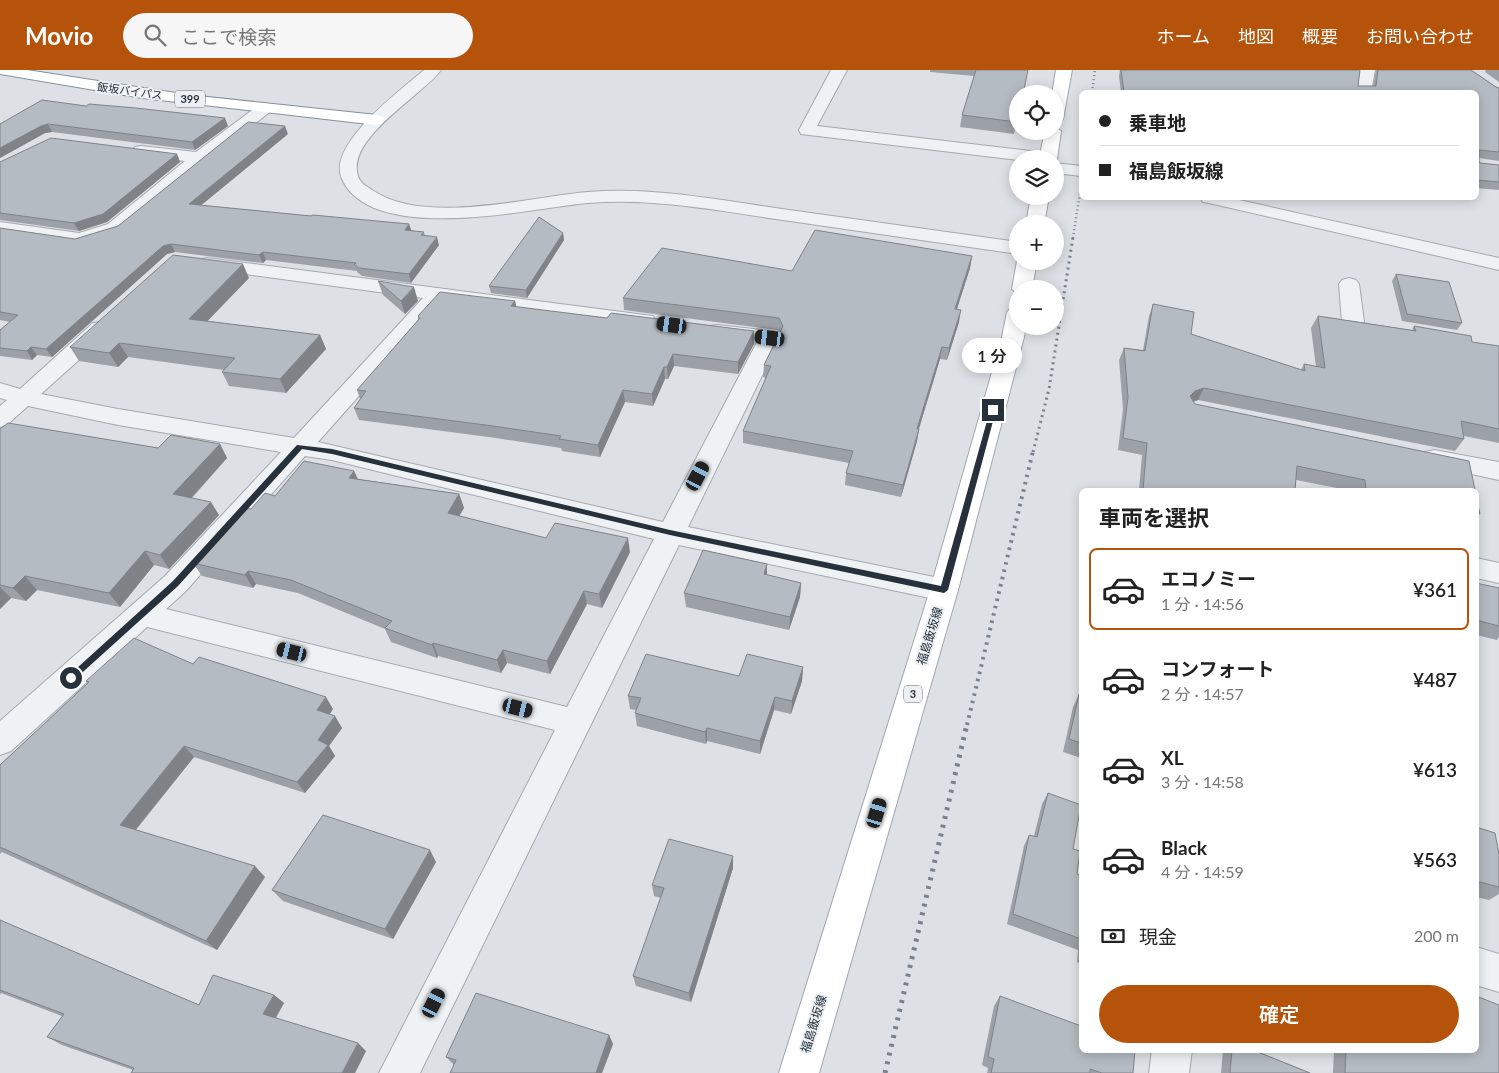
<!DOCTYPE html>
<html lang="ja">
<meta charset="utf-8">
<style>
:root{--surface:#fff;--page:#f6f6f6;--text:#222;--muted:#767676;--line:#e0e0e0;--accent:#b45309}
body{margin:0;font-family:Lato,"Noto Sans JP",sans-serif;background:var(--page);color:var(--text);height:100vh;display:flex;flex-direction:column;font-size:19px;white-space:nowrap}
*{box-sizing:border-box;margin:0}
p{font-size:16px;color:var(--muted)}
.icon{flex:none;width:28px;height:28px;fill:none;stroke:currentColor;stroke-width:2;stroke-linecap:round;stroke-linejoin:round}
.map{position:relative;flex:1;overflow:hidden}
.drawer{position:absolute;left:1079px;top:418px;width:400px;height:565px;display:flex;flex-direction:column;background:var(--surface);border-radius:8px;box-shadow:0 2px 12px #0003}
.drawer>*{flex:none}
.banner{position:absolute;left:1079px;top:20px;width:400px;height:110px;border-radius:8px;box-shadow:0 2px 12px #0003;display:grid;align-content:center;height:110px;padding:0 20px;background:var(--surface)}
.tools{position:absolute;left:1009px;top:15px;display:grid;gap:10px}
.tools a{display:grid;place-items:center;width:55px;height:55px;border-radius:50%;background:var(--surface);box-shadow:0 2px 12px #0003;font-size:25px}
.end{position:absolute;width:22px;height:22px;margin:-11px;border:6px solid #27313b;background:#fff;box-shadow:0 0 0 2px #fff}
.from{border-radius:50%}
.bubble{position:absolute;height:35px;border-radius:18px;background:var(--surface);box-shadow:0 2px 12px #0003;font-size:16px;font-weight:600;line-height:35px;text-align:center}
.car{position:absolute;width:15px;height:30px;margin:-15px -8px;border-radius:6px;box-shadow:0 0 4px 1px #0007;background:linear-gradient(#222 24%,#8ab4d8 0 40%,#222 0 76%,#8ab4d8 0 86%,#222 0)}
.banner b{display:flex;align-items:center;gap:18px;height:48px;font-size:19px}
.banner b+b{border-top:1px solid var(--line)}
.banner i{width:12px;height:12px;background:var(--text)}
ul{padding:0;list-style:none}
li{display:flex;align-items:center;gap:15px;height:82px;margin:0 10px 8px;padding:0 10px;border:2px solid transparent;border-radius:8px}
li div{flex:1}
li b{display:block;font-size:19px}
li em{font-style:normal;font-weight:600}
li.on{border-color:var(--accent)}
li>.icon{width:45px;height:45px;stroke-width:1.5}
h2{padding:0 20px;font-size:22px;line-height:60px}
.pay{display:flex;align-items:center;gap:12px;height:55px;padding:0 20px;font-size:19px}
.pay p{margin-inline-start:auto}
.button{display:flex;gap:10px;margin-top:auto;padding:10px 20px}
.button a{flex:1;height:58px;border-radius:30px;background:var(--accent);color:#fff;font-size:20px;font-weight:600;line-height:58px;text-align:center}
header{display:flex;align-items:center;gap:30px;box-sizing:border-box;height:70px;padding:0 25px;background:var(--accent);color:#fff}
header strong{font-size:24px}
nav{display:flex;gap:28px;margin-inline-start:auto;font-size:18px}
.search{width:350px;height:45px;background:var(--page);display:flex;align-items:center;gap:12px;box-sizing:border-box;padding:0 18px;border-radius:28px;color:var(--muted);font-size:19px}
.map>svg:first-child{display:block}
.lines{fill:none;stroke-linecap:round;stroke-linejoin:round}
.minor-casing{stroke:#a3a9af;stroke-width:2}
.primary-casing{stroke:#9da7b1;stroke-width:2}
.trunk-casing{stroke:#85909b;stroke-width:2}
.minor{fill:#eff2f4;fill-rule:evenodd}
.primary{fill:#fff;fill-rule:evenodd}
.trunk{fill:#fff;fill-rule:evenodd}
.rail-far3{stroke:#77828e;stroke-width:2.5;stroke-dasharray:1 3;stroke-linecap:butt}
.rail-far2{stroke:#77828e;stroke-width:3;stroke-dasharray:2 4;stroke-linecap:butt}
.rail-far1{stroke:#77828e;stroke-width:4;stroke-dasharray:2.5 5;stroke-linecap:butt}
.rail{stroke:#77828e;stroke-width:5;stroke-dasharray:3 6;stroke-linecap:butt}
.wall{fill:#9ca1a7}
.shaded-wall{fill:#7f8388}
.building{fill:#b5bbc2;stroke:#7f8388}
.route{fill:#27313b}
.labels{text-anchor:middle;stroke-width:4;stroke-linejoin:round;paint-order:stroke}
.far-street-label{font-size:11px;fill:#27313b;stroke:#ecf0f4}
.shield{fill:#ecf0f4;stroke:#626a72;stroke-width:1}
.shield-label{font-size:11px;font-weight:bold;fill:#27313b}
.street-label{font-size:12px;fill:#27313b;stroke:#ecf0f4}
</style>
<header>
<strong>Movio</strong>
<div class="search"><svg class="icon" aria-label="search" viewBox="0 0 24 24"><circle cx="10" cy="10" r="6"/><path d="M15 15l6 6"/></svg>ここで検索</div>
<nav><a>ホーム</a><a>地図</a><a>概要</a><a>お問い合わせ</a></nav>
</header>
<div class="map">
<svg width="1499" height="1003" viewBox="0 0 1499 1003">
<rect width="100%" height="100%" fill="#dde1e6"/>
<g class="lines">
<g class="minor-casing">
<path id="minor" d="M 424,0 L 441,0 C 423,25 346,68 358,106 C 360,113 366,116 372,120 C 425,156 527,127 588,122 C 651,117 713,129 775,138 C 856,149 937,161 1018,172 L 1018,184 C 937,172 857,161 776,149 C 714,140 652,128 588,133 C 532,138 372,176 342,109 C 326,75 402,19 424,0 Z
M 831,0 L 847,0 L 817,56 L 1048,83 L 1054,84 L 1057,88 L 1055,90 L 1055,89 L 1018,90 L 801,64 L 799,60 Z
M 1359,0 L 1375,0 L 1371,22 L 1356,22 Z
M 265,33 L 271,35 L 273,38 L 271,41 L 206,92 L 122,162 L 80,175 L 0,164 L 0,152 L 79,163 L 108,154 L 185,91 L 135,85 L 132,81 L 135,77 L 141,76 L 196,82 L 259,35 Z
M 1055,93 L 1081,96 L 1081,106 L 1055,103 Z
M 1200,128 L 1230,128 L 1499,188 L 1499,200 L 1209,133 L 1203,132 Z
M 207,188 L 653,246 L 656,251 L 653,256 L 645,257 L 443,231 L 318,372 L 663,452 L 757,272 L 710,266 L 707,261 L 710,256 L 718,255 L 778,262 L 781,267 L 688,457 L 944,509 L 954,512 L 958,520 L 954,528 L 944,531 L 679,475 L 420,1003 L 379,1003 L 555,660 L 147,557 L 11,681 L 0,685 L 0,651 L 165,506 L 281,382 L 118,355 L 28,336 L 8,354 L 0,357 L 0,336 L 7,330 L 0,328 L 0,313 L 20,319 L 93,253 L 101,252 L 109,253 L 112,258 L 109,263 L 41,324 L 118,339 L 294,368 L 423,228 L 200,198 L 197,194 L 200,190 ZM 305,386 L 332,390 L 654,469 L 567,637 L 166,539 L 185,522 Z
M 1349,208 L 1356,210 L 1359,214 L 1364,252 L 1361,257 L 1353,258 L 1345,257 L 1342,252 L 1339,214 L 1342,210 Z
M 1434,380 L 1499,392 L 1499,410 L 1425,394 L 1422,388 L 1425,382 Z
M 1476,488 L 1499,493 L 1499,513 L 1476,508 Z
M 1476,877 L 1499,884 L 1499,922 L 1476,915 Z
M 1152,980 L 1192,980 L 1189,1003 L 1149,1003 Z"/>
</g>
<g class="primary-casing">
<path id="primary" d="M 1056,0 L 1072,0 L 1063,49 L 1061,52 L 1055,54 L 1055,24 L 1052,24 Z
M 1055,57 L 1061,61 L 1057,89 L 1055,91 L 1055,89 L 1039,89 L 1045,61 L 1055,61 Z
M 1031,126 L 1049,126 L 1044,154 L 1026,154 Z
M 1017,191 L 1037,191 L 1032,219 L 1018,219 L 1018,224 L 1012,219 Z
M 1018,236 L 1018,256 L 1026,256 L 1024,267 L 958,520 L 819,1003 L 779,1003 L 930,520 L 1002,267 L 1007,242 L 1011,238 Z"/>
</g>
<g class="trunk-casing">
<path id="trunk" d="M 0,0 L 27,0 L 189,25 L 377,45 L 383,47 L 385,50 L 383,53 L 377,55 L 142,28 L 0,4 Z"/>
</g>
<use href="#minor" class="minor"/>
<use href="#primary" class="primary"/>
<use href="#trunk" class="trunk"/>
<path class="rail-far3" d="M 1092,22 L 1095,0
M 1073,168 L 1081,116"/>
<path class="rail-far2" d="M 1033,382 L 1049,319 L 1073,167"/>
<path class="rail-far1" d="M 967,655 L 1033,381"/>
<path class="rail" d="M 885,1003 L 967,654"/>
</g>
<path class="wall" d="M 930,0 L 1028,0 L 1014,64 L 960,57 L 962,45 L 974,6 L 930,2 Z
M 1120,0 L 1360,0 L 1358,16 L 1373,16 L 1376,0 L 1471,0 L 1496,17 L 1499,18 L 1499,91 L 1479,88 L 1479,91 L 1480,93 L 1499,95 L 1499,120 L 1476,118 L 1476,22 L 1121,22 L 1119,6 Z
M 1486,0 L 1499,0 L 1499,12 L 1485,2 Z
M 0,54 L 228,56 L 195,80 L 52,62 L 45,63 L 0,88 Z
M 288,64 L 201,135 L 311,146 L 409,154 L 411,161 L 424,162 L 425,166 L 439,175 L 411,213 L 362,206 L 357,202 L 357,201 L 266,190 L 263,193 L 175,182 L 167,184 L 52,287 L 37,285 L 32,290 L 0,286 L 0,260 L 10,252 L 0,250 L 0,158 L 75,169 L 118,156 Z
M 177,84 L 180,92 L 107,152 L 79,161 L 0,150 L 0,92 Z
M 563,163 L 564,170 L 527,228 L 491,223 L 489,216 Z
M 972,186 L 970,198 L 957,239 L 959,252 L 947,290 L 940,289 L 919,359 L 917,371 L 901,427 L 845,415 L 846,403 L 849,393 L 743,373 L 743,361 L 766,308 L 763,307 L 764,295 L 780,263 L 778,260 L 624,240 L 623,228 L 792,201 Z
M 1396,204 L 1462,253 L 1457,260 L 1402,251 L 1392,211 Z
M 249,208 L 207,251 L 320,265 L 326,279 L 286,323 L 229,316 L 222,302 L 224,300 L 128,287 L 118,297 L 79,291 L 70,277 Z
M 378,211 L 418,231 L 405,244 L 383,225 Z
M 515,231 L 516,237 L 607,248 L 754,261 L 754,274 L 738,304 L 674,296 L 668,309 L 665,309 L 653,336 L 625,332 L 600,387 L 562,381 L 561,378 L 496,368 L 359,350 L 354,338 L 360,329 L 357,320 L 418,250 L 418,246 Z
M 1153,234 L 1191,264 L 1301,300 L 1304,294 L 1316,297 L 1311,258 L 1318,246 L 1412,260 L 1414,256 L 1472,272 L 1499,276 L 1499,373 L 1464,366 L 1464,369 L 1455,381 L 1198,330 L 1193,332 L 1195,334 L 1475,420 L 1347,420 L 1296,410 L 1295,420 L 1139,420 L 1142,385 L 1118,380 L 1123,339 L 1119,290 L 1124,278 L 1143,280 L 1149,246 Z
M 0,359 L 158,378 L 220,374 L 227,388 L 192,428 L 219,445 L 169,499 L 154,495 L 120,537 L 37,520 L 26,531 L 11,528 L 0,539 Z
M 354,401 L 358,409 L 459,424 L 464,438 L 459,446 L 546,468 L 630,482 L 602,538 L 587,534 L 550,604 L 507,593 L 501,603 L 438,586 L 437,588 L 391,572 L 385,559 L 298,523 L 256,514 L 253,518 L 202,506 L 193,493 L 251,439 L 275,426 Z
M 767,505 L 801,513 L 800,527 L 789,560 L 686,537 L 684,523 Z
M 1476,513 L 1499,556 L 1499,567 L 1497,570 L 1476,565 Z
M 193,594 L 333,639 L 330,644 L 342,658 L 329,676 L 335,686 L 305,723 L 194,687 L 136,760 L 265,807 L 217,880 L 2,782 L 0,784 L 0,695 L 88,613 L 86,611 Z
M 803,597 L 802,611 L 791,644 L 774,640 L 760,684 L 707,671 L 706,674 L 637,656 L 635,643 L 636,640 L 630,639 L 628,626 L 739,606 Z
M 1079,624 L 1081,625 L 1081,688 L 1063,682 L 1073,637 Z
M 1048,723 L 1073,779 L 1077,804 L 1081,806 L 1081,894 L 1077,892 L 1078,880 L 1007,854 L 1024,776 L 1029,765 L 1034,766 L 1042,734 Z
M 1476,757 L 1499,784 L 1499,824 L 1489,830 L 1476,827 Z
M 733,786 L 733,798 L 691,932 L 636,916 L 633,906 L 661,828 L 654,826 L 652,815 Z
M 436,792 L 393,869 L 283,831 L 272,820 Z
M 0,850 L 199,935 L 274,925 L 284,933 L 276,948 L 366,981 L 355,1003 L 131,1003 L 133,1000 L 62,975 L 47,967 L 62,946 L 1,923 L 0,925 Z
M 1000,926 L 1133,1003 L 987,1003 L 988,998 L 982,995 L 994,936 Z
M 609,965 L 613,974 L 602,1003 L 450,1003 L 454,995 L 446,987 Z
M 1223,980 L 1253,980 L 1310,1003 L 1221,1003 Z
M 1334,980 L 1476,980 L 1499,1003 L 1333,1003 Z"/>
<path class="shaded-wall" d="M 225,48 L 228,56 L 195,80 L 192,72 Z
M 48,54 L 52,62 L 45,63 L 0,88 L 0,78 L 41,56 Z
M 285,56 L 288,64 L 193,142 L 189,134 Z
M 177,84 L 180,92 L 107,152 L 79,161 L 74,153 Z
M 409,154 L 412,162 L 405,160 Z
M 563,163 L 564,170 L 527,228 L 526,220 Z
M 437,167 L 439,175 L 411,213 L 409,204 Z
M 171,174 L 175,182 L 167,184 L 52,287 L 46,279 L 163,176 Z
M 263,182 L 266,190 L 263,193 L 259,185 Z
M 972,186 L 970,198 L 953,251 L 955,239 Z
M 243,194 L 249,208 L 196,263 L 189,249 Z
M 414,217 L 418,231 L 405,244 L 401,231 Z
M 515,231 L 518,243 L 511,236 Z
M 961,240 L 959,252 L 947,290 L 949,278 Z
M 754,261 L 754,274 L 738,304 L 738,292 Z
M 320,265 L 326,279 L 286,323 L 280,309 Z
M 119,273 L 128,287 L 118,297 L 109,283 Z
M 31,277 L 37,285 L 32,290 L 27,281 Z
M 942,277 L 940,289 L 915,371 L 917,359 Z
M 673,284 L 674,296 L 668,309 L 667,297 Z
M 664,297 L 665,309 L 653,336 L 652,324 Z
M 1204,318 L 1198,330 L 1189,333 L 1190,326 L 1195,321 Z
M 623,320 L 625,332 L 600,387 L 598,375 Z
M 919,359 L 917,371 L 901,427 L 903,415 Z
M 220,374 L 227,388 L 182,438 L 173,424 Z
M 354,401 L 360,415 L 349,408 Z
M 459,424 L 464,438 L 453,457 L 448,443 Z
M 211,432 L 219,445 L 169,499 L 160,485 Z
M 628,468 L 630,482 L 602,538 L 599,524 Z
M 145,481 L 154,495 L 120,537 L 109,523 Z
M 767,494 L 767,508 L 764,504 Z
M 248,501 L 256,514 L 253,518 L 245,505 Z
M 25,506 L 37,520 L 26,531 L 13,518 Z
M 801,513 L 800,527 L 789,560 L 790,547 Z
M 0,517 L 11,528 L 0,539 Z
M 584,521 L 587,534 L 550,604 L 547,591 Z
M 433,573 L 438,586 L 437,588 L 432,575 Z
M 503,580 L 507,593 L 501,603 L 497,590 Z
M 803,597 L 802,611 L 791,644 L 792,631 Z
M 326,627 L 333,639 L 324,652 L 317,640 Z
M 775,627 L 774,640 L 760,684 L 760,671 Z
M 335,646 L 342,658 L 329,676 L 335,686 L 305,723 L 297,712 L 318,670 Z
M 707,658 L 707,671 L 706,674 L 705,662 Z
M 184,676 L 194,687 L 131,765 L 120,755 Z
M 430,780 L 436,792 L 393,869 L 385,859 Z
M 733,786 L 733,798 L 691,932 L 689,923 Z
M 255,796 L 265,807 L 217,880 L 206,871 Z
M 274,925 L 284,933 L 273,952 L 263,944 Z
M 609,965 L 613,974 L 602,1003 L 596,1003 Z
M 358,973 L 366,981 L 355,1003 L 342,1003 Z"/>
<path class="building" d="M 976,0 L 1028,0 L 1023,24 L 1018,24 L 1018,47 L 1017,52 L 962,45 Z
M 1121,0 L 1360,0 L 1358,16 L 1376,16 L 1378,0 L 1471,0 L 1496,17 L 1499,18 L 1499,82 L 1479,80 L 1479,91 L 1480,93 L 1499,95 L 1499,112 L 1476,110 L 1476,22 L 1124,22 Z
M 42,30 L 86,36 L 89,34 L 136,38 L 225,48 L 192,72 L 48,54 L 41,56 L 0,78 L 0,54 Z
M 248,52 L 285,56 L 189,134 L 311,146 L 313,145 L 409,154 L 405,160 L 424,162 L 421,165 L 437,167 L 409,204 L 359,198 L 354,194 L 356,193 L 263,182 L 259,185 L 171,174 L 163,176 L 46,279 L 31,277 L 27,281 L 0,278 L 0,260 L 18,245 L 0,242 L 0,158 L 75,169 L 118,156 Z
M 51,68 L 177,84 L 103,144 L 74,153 L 0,143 L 0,92 Z
M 539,147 L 563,163 L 526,220 L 489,216 Z
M 815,160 L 972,186 L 955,239 L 961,240 L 949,278 L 942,277 L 917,359 L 919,359 L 903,415 L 846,403 L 853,381 L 743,361 L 771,296 L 764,295 L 783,256 L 779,248 L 623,228 L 662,178 L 792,201 Z
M 173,185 L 243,194 L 189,249 L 320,265 L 280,309 L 222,302 L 235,288 L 119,273 L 109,283 L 70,277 Z
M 1396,204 L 1449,212 L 1462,253 L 1407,244 Z
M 378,211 L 414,217 L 401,231 Z
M 440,222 L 515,231 L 511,236 L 607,248 L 611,243 L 754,261 L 738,292 L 673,284 L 667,297 L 664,297 L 652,324 L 623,320 L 598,375 L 559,369 L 561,366 L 493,356 L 354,338 L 366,321 L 357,320 L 420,248 L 418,246 Z
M 1153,234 L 1194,242 L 1191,264 L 1305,301 L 1304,294 L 1325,298 L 1318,246 L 1416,261 L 1414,256 L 1471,266 L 1472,272 L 1499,276 L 1499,359 L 1461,351 L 1464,369 L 1204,318 L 1195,321 L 1190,326 L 1195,334 L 1469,391 L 1475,420 L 1366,420 L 1365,410 L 1297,396 L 1295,420 L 1143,420 L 1147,373 L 1123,368 L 1128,327 L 1124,278 L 1145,281 Z
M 8,353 L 158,378 L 171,365 L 220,374 L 173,424 L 211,432 L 160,485 L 145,481 L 109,523 L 25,506 L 13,518 L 0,515 L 0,359 Z
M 304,391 L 354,401 L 349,408 L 459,424 L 448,443 L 546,468 L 555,453 L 628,468 L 599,524 L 584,521 L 547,591 L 503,580 L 497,590 L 433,573 L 432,575 L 385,558 L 392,551 L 291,510 L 248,501 L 245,505 L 193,493 L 242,438 L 251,439 L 265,423 L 275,426 Z
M 1476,427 L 1480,444 L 1476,443 Z
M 703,480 L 767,494 L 764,504 L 801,513 L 790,547 L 684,523 Z
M 1476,513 L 1499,518 L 1499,556 L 1476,550 Z
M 134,568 L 193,594 L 199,587 L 326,627 L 317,640 L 335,646 L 318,670 L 328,675 L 297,712 L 184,676 L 120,755 L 255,796 L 206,871 L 0,777 L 0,695 L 89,612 L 86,611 Z
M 646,584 L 739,606 L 747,584 L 803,597 L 792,631 L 775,627 L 760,671 L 707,658 L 705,662 L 635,643 L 641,628 L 628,626 Z
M 1079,624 L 1081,625 L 1081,673 L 1069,669 Z
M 1048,723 L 1081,735 L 1073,779 L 1080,781 L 1077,804 L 1081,806 L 1081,869 L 1013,844 L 1029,765 L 1037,767 Z
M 323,745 L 430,780 L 385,859 L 272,820 Z
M 1476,757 L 1495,763 L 1499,784 L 1499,817 L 1476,811 Z
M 669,769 L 733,786 L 689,923 L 633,906 L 664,818 L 652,815 Z
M 0,850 L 199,935 L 213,905 L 274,925 L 263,944 L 358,973 L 342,1003 L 131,1003 L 134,998 L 47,967 L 64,944 L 0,920 Z
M 476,923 L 609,965 L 596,1003 L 450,1003 L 456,990 L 446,987 Z
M 1000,926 L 1081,956 L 1081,980 L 1135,980 L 1133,1003 L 1102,1003 L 1090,999 L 1090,1003 L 991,1003 L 994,989 L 988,987 Z
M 1476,926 L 1499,935 L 1499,1003 L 1345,1003 L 1346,980 L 1476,980 Z
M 1232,980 L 1253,980 L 1310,1003 L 1230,1003 Z"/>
<path class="route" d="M 993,337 L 996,340 L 948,520 L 944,523 L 670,465 L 332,384 L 302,379 L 178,516 L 74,610 L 67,610 L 66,608 L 173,511 L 297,375 L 332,379 L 670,460 L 941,516 L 990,340 Z"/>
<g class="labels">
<g class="far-street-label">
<text transform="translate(130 21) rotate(8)" y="4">飯坂バイパス</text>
</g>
<g class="shield">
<rect x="175" y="20.5" width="30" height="17" rx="4"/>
<rect x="904" y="615.5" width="18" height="17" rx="4"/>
</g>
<g class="shield-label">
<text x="190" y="33">399</text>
<text x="913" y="628">3</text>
</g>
<g class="street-label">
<text transform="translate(930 566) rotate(-73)" y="4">福島飯坂線</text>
<text transform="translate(814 954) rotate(-73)" y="4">福島飯坂線</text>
</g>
</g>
</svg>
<div class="tools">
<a><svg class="icon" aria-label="locate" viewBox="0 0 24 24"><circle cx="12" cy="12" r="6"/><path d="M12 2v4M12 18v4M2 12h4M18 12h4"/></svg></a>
<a><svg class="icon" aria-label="layers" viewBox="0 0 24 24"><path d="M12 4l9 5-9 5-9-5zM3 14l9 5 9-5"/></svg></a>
<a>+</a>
<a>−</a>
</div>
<i class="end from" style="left:71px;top:608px"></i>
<i class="end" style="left:993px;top:340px"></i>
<div class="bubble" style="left:962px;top:268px;width:60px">1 分</div>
<i class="car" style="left:672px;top:255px;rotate:278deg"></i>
<i class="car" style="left:770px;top:268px;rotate:277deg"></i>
<i class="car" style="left:698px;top:406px;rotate:28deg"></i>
<i class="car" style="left:292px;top:582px;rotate:284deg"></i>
<i class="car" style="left:518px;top:638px;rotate:104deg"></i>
<i class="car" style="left:877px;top:743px;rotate:17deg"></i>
<i class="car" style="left:434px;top:933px;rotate:27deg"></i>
<div class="banner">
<b><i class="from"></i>乗車地</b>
<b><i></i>福島飯坂線</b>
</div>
<section class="drawer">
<h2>車両を選択</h2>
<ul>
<li class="on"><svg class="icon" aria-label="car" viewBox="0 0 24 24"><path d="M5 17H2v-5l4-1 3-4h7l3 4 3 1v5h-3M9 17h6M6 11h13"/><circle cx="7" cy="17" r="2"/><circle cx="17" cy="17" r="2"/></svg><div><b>エコノミー</b><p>1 分 · 14:56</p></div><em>¥361</em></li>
<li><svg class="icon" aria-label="car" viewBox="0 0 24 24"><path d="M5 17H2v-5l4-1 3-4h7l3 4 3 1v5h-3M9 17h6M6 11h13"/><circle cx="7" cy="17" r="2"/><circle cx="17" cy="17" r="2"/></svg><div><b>コンフォート</b><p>2 分 · 14:57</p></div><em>¥487</em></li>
<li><svg class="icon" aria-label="car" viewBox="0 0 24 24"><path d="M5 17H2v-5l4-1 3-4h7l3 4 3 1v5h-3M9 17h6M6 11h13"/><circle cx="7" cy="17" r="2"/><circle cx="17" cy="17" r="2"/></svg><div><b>XL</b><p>3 分 · 14:58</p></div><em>¥613</em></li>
<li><svg class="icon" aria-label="car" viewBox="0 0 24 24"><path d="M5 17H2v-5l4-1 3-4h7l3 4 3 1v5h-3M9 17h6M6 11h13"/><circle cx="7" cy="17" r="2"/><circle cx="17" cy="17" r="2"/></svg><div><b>Black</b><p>4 分 · 14:59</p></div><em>¥563</em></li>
</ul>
<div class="pay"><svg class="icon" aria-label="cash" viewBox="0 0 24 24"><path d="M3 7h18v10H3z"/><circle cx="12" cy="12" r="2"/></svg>現金<p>200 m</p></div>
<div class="button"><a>確定</a></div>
</section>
</div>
